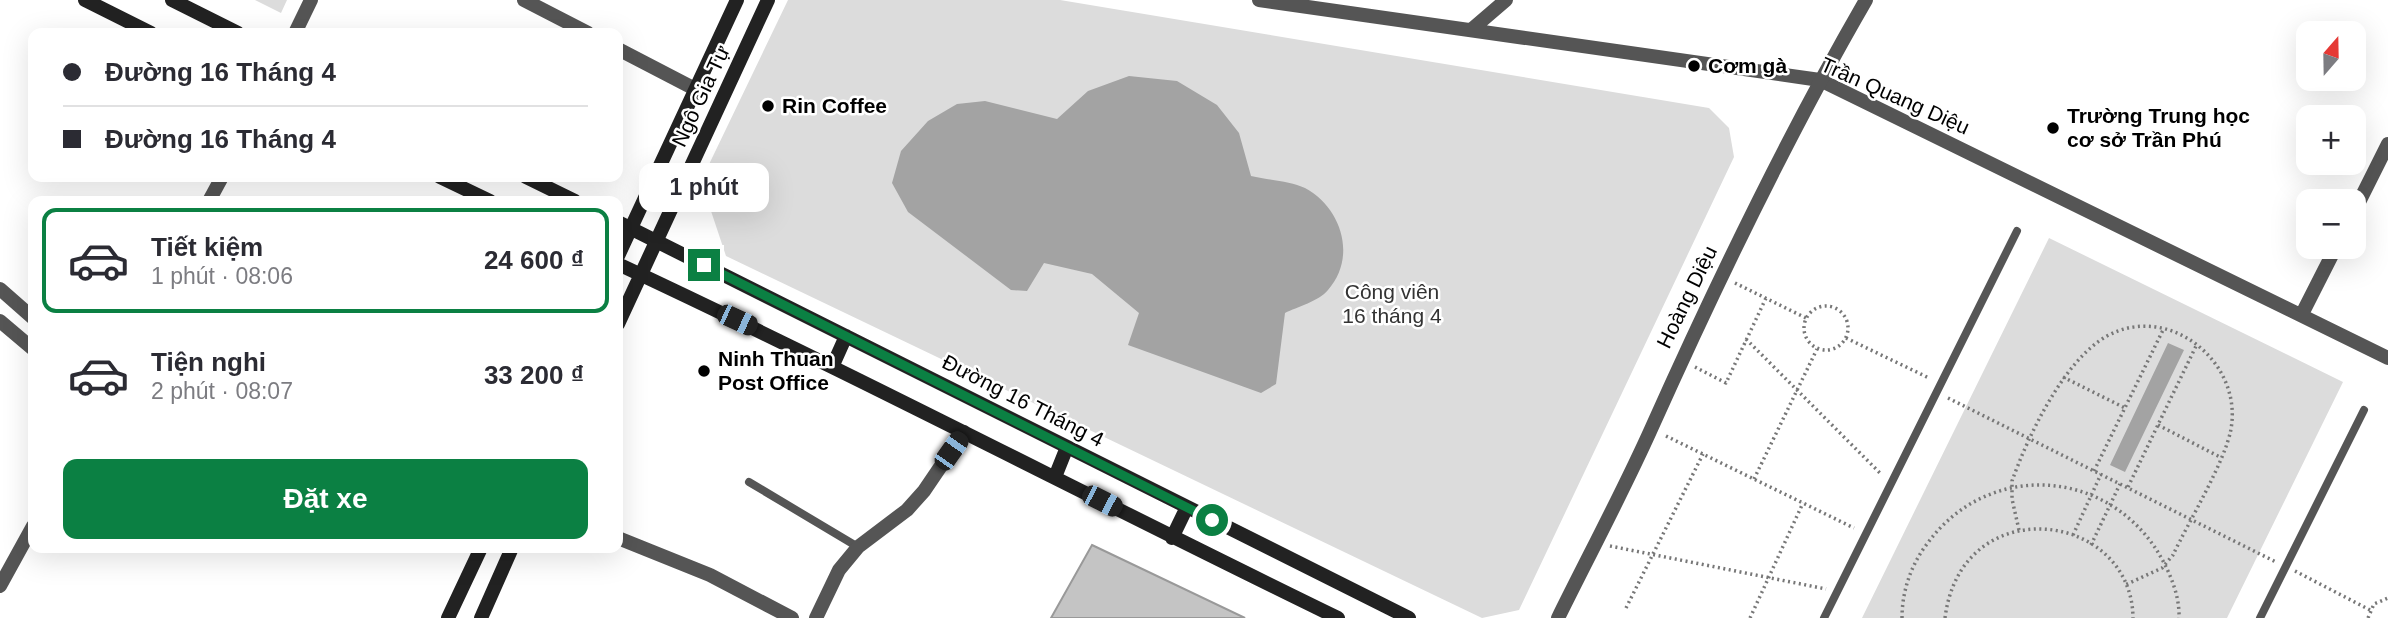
<!DOCTYPE html>
<html lang="vi">
<meta charset="utf-8">
<style>
:root{--surface:#fff;--page:#f2f2f3;--text:#2b2b33;--muted:#7c7c81;--line:#e1e1e2;--accent:#0b8043}
body{margin:0;font-family:Arial,sans-serif;background:var(--page);color:var(--text);height:100vh;display:flex;flex-direction:column;font-size:26px;white-space:nowrap}
*{box-sizing:border-box;margin:0}
p{font-size:23px;color:var(--muted)}
.icon{flex:none;width:38px;height:38px;fill:none;stroke:currentColor;stroke-width:2;stroke-linecap:round;stroke-linejoin:round}
.map{position:relative;flex:1;overflow:hidden}
.details{position:absolute;left:28px;top:196px;width:595px;height:357px;display:flex;flex-direction:column;background:var(--surface);border-radius:14px;box-shadow:0 7px 28px #0002}
.details>*{flex:none}
.guide{position:absolute;left:28px;top:28px;width:595px;height:154px;border-radius:14px;box-shadow:0 7px 28px #0002;display:grid;align-content:center;height:154px;padding:0 35px;background:var(--surface)}
.needle{width:46px;rotate:20deg}
.controls{position:absolute;left:2296px;top:21px;display:grid;gap:14px}
.controls a{display:grid;place-items:center;width:70px;height:70px;border-radius:14px;background:var(--surface);box-shadow:0 7px 28px #0002;font-size:35px}
.end{position:absolute;width:32px;height:32px;margin:-16px;border:9px solid #0b8043;background:#fff;box-shadow:0 0 0 4px #fff}
.from{border-radius:50%}
.bubble{position:absolute;height:49px;border-radius:14px;background:var(--surface);box-shadow:0 7px 28px #0002;font-size:23px;font-weight:700;line-height:49px;text-align:center}
.car{position:absolute;width:21px;height:42px;margin:-21px -10px;border-radius:9px;box-shadow:0 0 5px 2px #0007;background:linear-gradient(#222 24%,#8ab4d8 0 40%,#222 0 76%,#8ab4d8 0 86%,#222 0)}
.guide b{display:flex;align-items:center;gap:24px;height:66px;font-size:26px}
.guide b+b{border-top:2px solid var(--line)}
.guide i{width:18px;height:18px;background:var(--text)}
ul{padding:12px 0 0;list-style:none}
li{display:flex;align-items:center;gap:21px;height:105px;margin:0 14px 10px;padding:0 21px;border:4px solid transparent;border-radius:14px}
li div{flex:1}
li b{display:block;font-size:26px}
li em{font-style:normal;font-weight:700}
li.active{border-color:var(--accent)}
li>.icon{width:63px;height:63px;stroke-width:1.5}
.cta{display:flex;gap:14px;margin-top:auto;padding:14px 35px}
.cta a{flex:1;height:80px;border-radius:14px;background:var(--accent);color:#fff;font-size:28px;font-weight:700;line-height:80px;text-align:center}
.map>svg:first-child{display:block}
.green{fill:#dcdcdc}
.water{fill:#a3a3a3}
.building{fill:#c4c4c4;stroke:#999;stroke-width:2}
.lines{fill:none;stroke-linecap:round;stroke-linejoin:round}
.path{stroke:#777;stroke-width:3.5;stroke-dasharray:2 3.5;stroke-linecap:butt}
.service{stroke:#555;stroke-width:8}
.minor{stroke:#555;stroke-width:14}
.tertiary{stroke:#555;stroke-width:14}
.secondary{stroke:#222;stroke-width:14}
.route{stroke:#0b8043;stroke-width:9}
.poi-dot{fill:#000;stroke:#fff;stroke-width:2.5}
.labels{text-anchor:middle;stroke-width:5;stroke-linejoin:round;paint-order:stroke}
.poi-label{font-size:21px;font-weight:bold;fill:#000;stroke:#fff;text-anchor:start}
.street-label{font-size:21px;fill:#000;stroke:#fff}
.park-label{font-size:21px;fill:#333;stroke:#fff}
</style>
<div class="map">
<svg width="2388" height="618" viewBox="0 0 2388 618">
<rect width="100%" height="100%" fill="#fff"/>
<path class="green" d="M 255,0 L 287,0 L 281,13 Z
M 788,0 L 1060,0 L 1709,108 L 1729,128 L 1734,157 L 1519,610 L 1482,618 L 726,256 L 701,181 Z
M 2049,238 L 2343,382 L 2227,618 L 1862,618 Z"/>
<path class="water" d="M 1129,76 L 1177,81 L 1217,105 L 1239,133 L 1251,176 C 1268,180 1290,181 1305,188 C 1342,208 1357,257 1328,290 C 1319,301 1297,307 1285,313 L 1276,384 L 1261,393 L 1128,345 L 1139,313 L 1092,274 L 1044,263 L 1027,291 L 1011,290 L 908,212 L 892,183 L 901,151 L 928,121 L 957,104 L 985,101 L 1057,119 L 1088,91 Z
M 2168,343 L 2184,350 L 2125,472 L 2110,465 Z"/>
<path class="building" d="M 1092,545 L 1245,618 L 1051,618 Z"/>
<g class="lines">
<path class="path" d="M 1735,283 L 1806,318
M1804 328a22 22 0 1 1 44 0a22 22 0 1 1-44 0Z
M 1846,338 L 1929,378
M 1746,339 L 1881,474
M 1695,367 L 1726,383 L 1766,298
M 2063,377 L 2125,408
M 1948,398 L 2276,562
M 2158,425 L 2220,457
M 1666,436 L 1854,528
M 2094,471 L 2164,328
M 1754,479 L 1817,349
M 2128,487 L 2197,344
M 2019,530 L 2012,499 L 2012,481 C 2028,436 2064,360 2107,336 C 2169,302 2243,362 2231,429 C 2225,462 2188,523 2173,555 L 2162,568 L 2125,585
M 2073,535 L 2101,474
M 2091,545 L 2120,484
M 1610,546 L 1826,589
M 2295,571 L 2370,610
M 1626,608 L 1703,454
M 1750,618 L 1803,503
M 1902,618 C 1902,591 1911,565 1927,544 C 1985,463 2101,466 2156,549 C 2168,568 2180,594 2179,618
M 1945,618 C 1961,489 2132,510 2133,618
M 2368,618 L 2374,604 L 2388,598"/>
<path class="service" d="M 749,482 L 858,547
M 1824,618 L 2017,231
M 2260,618 L 2364,410"/>
<path class="minor" d="M 524,0 L 588,33
M 1259,0 L 1820,80 L 2388,358
M 1471,30 L 1506,0
M 295,33 L 311,0
M 618,49 L 695,89
M 209,201 L 222,177
M 2354,212 L 2388,144
M 0,289 L 33,318
M 2302,314 L 2336,247
M 0,321 L 33,349
M 618,538 L 710,575 L 792,618
M 0,586 L 33,526
M 816,618 L 839,570 L 858,547 L 907,510 L 924,491 L 964,432"/>
<path class="tertiary" d="M 1558,618 C 1589,555 1623,492 1652,427 C 1717,282 1786,138 1866,0"/>
<path class="secondary" d="M 85,0 L 151,33
M 172,0 L 238,33
M 440,177 L 490,201
M 526,177 L 575,201
M 618,222 L 1409,618
M 618,256 L 737,0
M 618,264 C 860,377 1097,501 1338,618
M 618,324 L 768,0
M 833,365 L 846,336
M 1055,477 L 1067,447
M 1172,538 L 1187,507
M 448,618 L 481,548
M 481,618 L 512,548"/>
</g>
<g class="lines">
<path class="route" d="M 704,265 L 1212,520"/>
</g>
<g class="poi-dot">
<circle cx="1694" cy="66" r="7"/>
<circle cx="768" cy="106" r="7"/>
<circle cx="2053" cy="128" r="7"/>
<circle cx="704" cy="371" r="7"/>
</g>
<g class="labels">
<g class="poi-label">
<text x="1708" y="73">Cơm gà</text>
<text x="782" y="113">Rin Coffee</text>
<text x="2067" y="123">Trường Trung học<tspan x="2067" dy="24">cơ sở Trần Phú</tspan></text>
<text x="718" y="366">Ninh Thuan<tspan x="718" dy="24">Post Office</tspan></text>
</g>
<g class="street-label">
<text transform="translate(701 96) rotate(-65)" y="7">Ngô Gia Tự</text>
<text transform="translate(1895 96) rotate(24)" y="7">Trần Quang Diệu</text>
<text transform="translate(1687 297) rotate(-64)" y="7">Hoàng Diệu</text>
<text transform="translate(1023 401) rotate(27)" y="7">Đường 16 Tháng 4</text>
</g>
<g class="park-label">
<text x="1392" y="299">Công viên<tspan x="1392" dy="24">16 tháng 4</tspan></text>
</g>
</g>
</svg>
<div class="controls">
<a><svg class="needle" viewBox="-14 -14 28 28"><path d="M0-13l5 13h-10z" fill="#e53935"/><path d="M0 13l5-13h-10z" fill="#7c7c81"/></svg></a>
<a>+</a>
<a>−</a>
</div>
<i class="end from" style="left:1212px;top:520px"></i>
<i class="end" style="left:704px;top:265px"></i>
<div class="bubble" style="left:639px;top:163px;width:130px">1 phút</div>
<i class="car" style="left:737px;top:320px;rotate:115deg"></i>
<i class="car" style="left:951px;top:451px;rotate:35deg"></i>
<i class="car" style="left:1102px;top:501px;rotate:117deg"></i>
<div class="guide">
<b><i class="from"></i>Đường 16 Tháng 4</b>
<b><i></i>Đường 16 Tháng 4</b>
</div>
<section class="details">
<ul>
<li class="active"><svg class="icon" aria-label="car" viewBox="0 0 24 24"><path d="M5 17H2v-5l4-1 3-4h7l3 4 3 1v5h-3M9 17h6M6 11h13"/><circle cx="7" cy="17" r="2"/><circle cx="17" cy="17" r="2"/></svg><div><b>Tiết kiệm</b><p>1 phút · 08:06</p></div><em>24 600 ₫</em></li>
<li><svg class="icon" aria-label="car" viewBox="0 0 24 24"><path d="M5 17H2v-5l4-1 3-4h7l3 4 3 1v5h-3M9 17h6M6 11h13"/><circle cx="7" cy="17" r="2"/><circle cx="17" cy="17" r="2"/></svg><div><b>Tiện nghi</b><p>2 phút · 08:07</p></div><em>33 200 ₫</em></li>
</ul>
<div class="cta"><a>Đặt xe</a></div>
</section>
</div>
